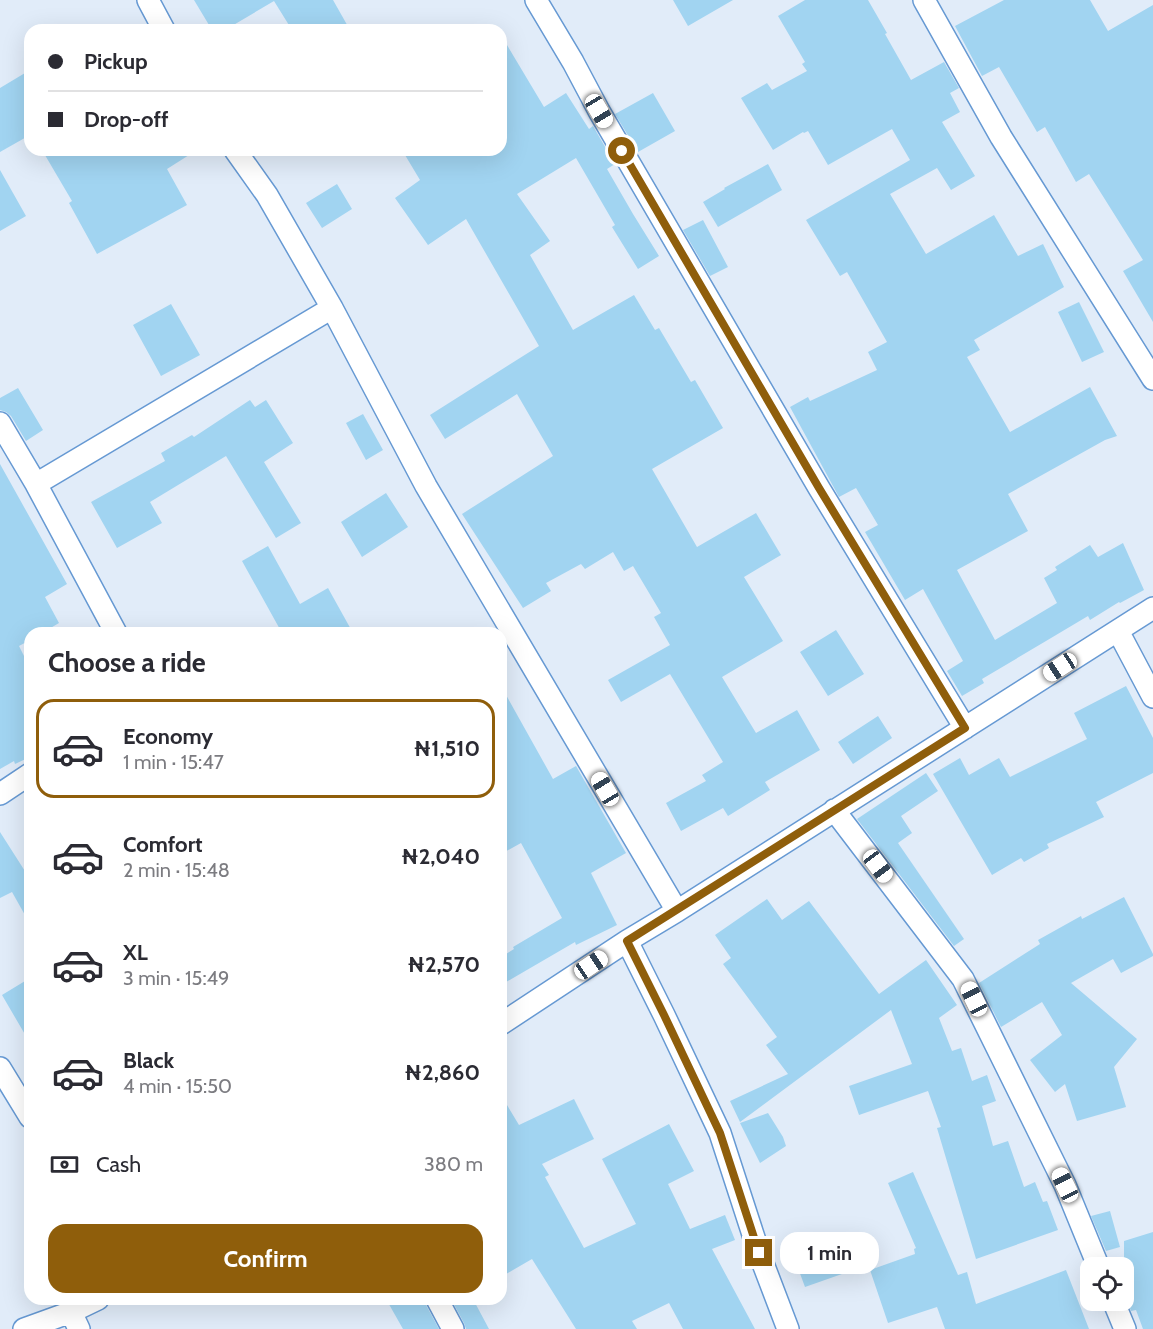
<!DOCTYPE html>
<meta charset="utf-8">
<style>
:root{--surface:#fff;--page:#f2f2f3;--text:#2b2b33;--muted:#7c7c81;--line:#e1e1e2;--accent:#8f5e0b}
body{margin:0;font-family:Cabin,sans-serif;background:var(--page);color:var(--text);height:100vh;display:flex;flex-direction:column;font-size:22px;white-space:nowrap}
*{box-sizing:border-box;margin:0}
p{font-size:20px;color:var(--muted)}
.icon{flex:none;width:33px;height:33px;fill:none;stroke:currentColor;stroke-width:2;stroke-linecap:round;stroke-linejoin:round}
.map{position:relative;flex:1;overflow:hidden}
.details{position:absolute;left:24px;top:627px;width:483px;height:678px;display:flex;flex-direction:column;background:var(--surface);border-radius:18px;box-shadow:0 6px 24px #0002}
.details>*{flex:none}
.hud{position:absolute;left:24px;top:24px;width:483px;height:132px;border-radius:18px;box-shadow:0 6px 24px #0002;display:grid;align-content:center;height:132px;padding:0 24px;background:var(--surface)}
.buttons{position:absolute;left:1080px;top:1257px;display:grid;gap:12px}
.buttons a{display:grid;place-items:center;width:54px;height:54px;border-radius:12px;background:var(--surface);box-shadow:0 6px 24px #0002;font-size:30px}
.end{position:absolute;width:27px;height:27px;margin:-14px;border:8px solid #8f5e0b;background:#fff;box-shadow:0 0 0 3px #fff}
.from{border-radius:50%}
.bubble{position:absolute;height:42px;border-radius:18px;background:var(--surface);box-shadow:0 6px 24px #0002;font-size:20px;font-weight:800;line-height:42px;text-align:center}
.car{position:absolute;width:18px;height:36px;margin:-18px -9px;border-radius:8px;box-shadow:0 0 4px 2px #0007;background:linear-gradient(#fff 24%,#345 0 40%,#fff 0 76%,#345 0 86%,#fff 0)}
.hud b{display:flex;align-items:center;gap:21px;height:57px;font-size:22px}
.hud b+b{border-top:2px solid var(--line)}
.hud i{width:15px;height:15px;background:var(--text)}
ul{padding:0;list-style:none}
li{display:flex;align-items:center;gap:18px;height:99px;margin:0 12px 9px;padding:0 12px;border:3px solid transparent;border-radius:18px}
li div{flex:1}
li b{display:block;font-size:22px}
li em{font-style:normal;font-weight:800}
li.active{border-color:var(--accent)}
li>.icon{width:54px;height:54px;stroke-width:1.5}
h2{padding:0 24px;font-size:27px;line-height:72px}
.pay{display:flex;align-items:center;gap:15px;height:66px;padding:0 24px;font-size:22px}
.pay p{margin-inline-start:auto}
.button{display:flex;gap:12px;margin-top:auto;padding:12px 24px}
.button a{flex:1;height:69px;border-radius:18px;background:var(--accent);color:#fff;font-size:24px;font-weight:800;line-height:69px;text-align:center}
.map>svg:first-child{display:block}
.building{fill:#a1d4f1}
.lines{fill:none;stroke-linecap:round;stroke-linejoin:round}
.minor-casing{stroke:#6699d3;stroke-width:24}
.minor{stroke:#fff;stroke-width:21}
.route{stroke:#8f5e0b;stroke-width:8}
</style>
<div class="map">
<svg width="1153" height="1329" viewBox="0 0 1153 1329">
<rect width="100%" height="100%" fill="#e1ecf9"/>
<path class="building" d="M 194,0 L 333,0 L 350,30 L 292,30 L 274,1 L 225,30 L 212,30 Z
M 673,0 L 733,0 L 688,26 Z
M 805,0 L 868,0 L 887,33 L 885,34 L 911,80 L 944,62 L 959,88 L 950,93 L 960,112 L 942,122 L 975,176 L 951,190 L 937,168 L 890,194 L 926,254 L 994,215 L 1018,256 L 1043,244 L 1064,287 L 974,340 L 980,350 L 967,357 L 1010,432 L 1090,387 L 1117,436 L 1105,440 L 1008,494 L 1028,531 L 957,570 L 995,640 L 1057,603 L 1044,578 L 1057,570 L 1055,567 L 1090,545 L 1098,557 L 1123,543 L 1144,590 L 1120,603 L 1119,602 L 1090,620 L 1088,616 L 1046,641 L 982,679 L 984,683 L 962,696 L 947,671 L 963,661 L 923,589 L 905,600 L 865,532 L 878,525 L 856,488 L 839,497 L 790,407 L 808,397 L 810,401 L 877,370 L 868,352 L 887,342 L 847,272 L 840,276 L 806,220 L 910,160 L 892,129 L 828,165 L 808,131 L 804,133 L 803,132 L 773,150 L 741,98 L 767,83 L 772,90 L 807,71 L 802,64 L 805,62 L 778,16 Z
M 1004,0 L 1090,0 L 1108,31 L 1153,5 L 1153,322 L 1123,271 L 1143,260 L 1089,174 L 1076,182 L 1045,127 L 1037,132 L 999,67 L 982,76 L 955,26 Z
M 501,35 L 544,107 L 566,93 L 589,129 L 593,126 L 615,164 L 607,169 L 633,214 L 659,256 L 638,269 L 612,227 L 615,225 L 576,158 L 517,194 L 550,241 L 530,255 L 573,330 L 634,295 L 655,330 L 659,328 L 691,382 L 695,380 L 723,428 L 652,469 L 697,547 L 756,513 L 781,555 L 744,577 L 783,641 L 722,677 L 756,733 L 797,710 L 820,750 L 765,782 L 770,790 L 728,816 L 723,808 L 681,831 L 666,803 L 706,781 L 702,775 L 723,762 L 670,674 L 621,702 L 608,680 L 670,645 L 654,617 L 661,613 L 633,566 L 624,571 L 613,552 L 585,569 L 581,564 L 546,583 L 551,591 L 523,608 L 462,514 L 553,456 L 517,394 L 445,439 L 430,415 L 539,346 L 466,219 L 428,245 L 395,198 L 420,180 L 402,150 L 501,150 Z
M 30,70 L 30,135 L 0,152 L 0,88 Z
M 653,93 L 675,131 L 638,152 L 615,114 Z
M 42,150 L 197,150 L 167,169 L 187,205 L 97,254 L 69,203 L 72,201 Z
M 768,164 L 782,190 L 718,227 L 703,202 L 725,189 L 724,188 Z
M 0,170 L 26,216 L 0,231 Z
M 337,184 L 352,209 L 322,228 L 306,203 Z
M 703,220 L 728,267 L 710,276 L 683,230 Z
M 1079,302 L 1104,352 L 1082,362 L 1058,312 Z
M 171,304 L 200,355 L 161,376 L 133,325 Z
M 18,388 L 43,430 L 26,441 L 11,416 L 6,412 L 0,410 L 0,398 Z
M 250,400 L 255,407 L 266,400 L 293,443 L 264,462 L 301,523 L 276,538 L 226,456 L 150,502 L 162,523 L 117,548 L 91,502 L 165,461 L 161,453 L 192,435 L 194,437 Z
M 363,414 L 383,450 L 366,460 L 346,423 Z
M 0,464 L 67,584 L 45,597 L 59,623 L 42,633 L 30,633 L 30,640 L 19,646 L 30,668 L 30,757 L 15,764 L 14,761 L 0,769 Z
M 386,493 L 408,527 L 362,557 L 341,522 Z
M 268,546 L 300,604 L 328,588 L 353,633 L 282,633 L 242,561 Z
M 836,630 L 864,674 L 828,696 L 800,652 Z
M 501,686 L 553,779 L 576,766 L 626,853 L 591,873 L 617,925 L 576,945 L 575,942 L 501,985 L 501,957 L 514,949 L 513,947 L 562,918 L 521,843 L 501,854 Z
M 1126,686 L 1153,738 L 1153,773 L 1096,802 L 1104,817 L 1047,844 L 1049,848 L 1024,862 L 1021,858 L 992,875 L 933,774 L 960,758 L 969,775 L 999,758 L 1010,777 L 1087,739 L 1074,713 Z
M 878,716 L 892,738 L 853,764 L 838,742 Z
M 926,773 L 938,791 L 901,816 L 912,833 L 898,843 L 964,939 L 954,946 L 857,819 Z
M 0,832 L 30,879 L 30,924 L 12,892 L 0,898 Z
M 1124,897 L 1153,954 L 1153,956 L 1121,973 L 1113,959 L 1071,983 L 1137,1039 L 1114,1067 L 1126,1107 L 1077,1121 L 1065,1084 L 1055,1092 L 1030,1060 L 1062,1035 L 1042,1002 L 1001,1027 L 979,983 L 1040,944 L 1038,940 L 1081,916 L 1082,919 Z
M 767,899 L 782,920 L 809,901 L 879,994 L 926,960 L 957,1005 L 939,1018 L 952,1051 L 961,1048 L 972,1081 L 987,1075 L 996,1101 L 982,1106 L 993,1146 L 1008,1141 L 1024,1187 L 1035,1182 L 1043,1202 L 1047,1201 L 1058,1230 L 976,1259 L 937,1128 L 941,1127 L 928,1091 L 859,1115 L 849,1086 L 912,1064 L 891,1010 L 740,1122 L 730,1101 L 788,1074 L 766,1045 L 777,1037 L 723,964 L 731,958 L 715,935 Z
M 30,978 L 30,1043 L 2,995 Z
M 501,1095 L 519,1125 L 574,1099 L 594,1139 L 542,1164 L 549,1175 L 545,1177 L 584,1248 L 636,1224 L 602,1159 L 669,1124 L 694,1171 L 668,1184 L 690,1229 L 725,1215 L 735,1240 L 712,1249 L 755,1329 L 683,1329 L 669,1303 L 632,1321 L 637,1329 L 576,1329 L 532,1259 L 501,1277 Z
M 768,1113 L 783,1137 L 786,1146 L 760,1163 L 740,1123 Z
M 913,1172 L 958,1275 L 967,1272 L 976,1304 L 1066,1270 L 1089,1329 L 945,1329 L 937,1307 L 888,1323 L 870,1270 L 915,1254 L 914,1249 L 916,1248 L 888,1183 Z
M 1110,1211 L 1120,1247 L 1106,1251 L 1091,1216 Z
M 1153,1232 L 1153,1329 L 1143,1329 L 1136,1310 L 1131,1311 L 1124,1292 L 1124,1241 Z
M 850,1240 L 859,1268 L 805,1287 L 795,1260 Z
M 386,1299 L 424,1299 L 426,1305 L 439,1329 L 403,1329 Z
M 451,1299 L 473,1299 L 489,1329 L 466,1329 L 464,1323 Z"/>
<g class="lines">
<g class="minor-casing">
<path id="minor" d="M 148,0 L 164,30
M 536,0 L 573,62 L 599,111 L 819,488 L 965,728
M 924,0 L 1001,137 L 1153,379
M 235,150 L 267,195 L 332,308 L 426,486 L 677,911
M 0,423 L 36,484 L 116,633
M 36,484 L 332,308
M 1118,631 L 1153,697
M 0,794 L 30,774
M 834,810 L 963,979 L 1065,1185 L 1099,1268
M 627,941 L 664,1015 L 720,1133 L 759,1253 L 788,1329
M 501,1024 L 627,941 L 677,911 L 1153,608
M 0,1068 L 30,1117
M 437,1299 L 453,1329
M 1113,1300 L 1125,1329
M 71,1312 L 79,1329
M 24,1329 L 71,1312 L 98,1299"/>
</g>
<use href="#minor" class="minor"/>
</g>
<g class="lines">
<path class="route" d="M 622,151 L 819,488 L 965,728 L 627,941 L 664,1015 L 720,1133 L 759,1253"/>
</g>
</svg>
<div class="buttons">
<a><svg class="icon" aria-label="locate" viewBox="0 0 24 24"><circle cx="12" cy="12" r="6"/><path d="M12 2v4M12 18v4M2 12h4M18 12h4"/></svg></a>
</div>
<i class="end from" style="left:622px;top:151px"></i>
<i class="end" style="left:759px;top:1253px"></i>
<div class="bubble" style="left:780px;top:1232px;width:99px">1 min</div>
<i class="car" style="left:599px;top:111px;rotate:149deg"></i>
<i class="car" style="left:1060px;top:667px;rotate:237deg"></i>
<i class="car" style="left:605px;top:789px;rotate:329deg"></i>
<i class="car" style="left:878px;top:866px;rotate:143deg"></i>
<i class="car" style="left:591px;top:965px;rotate:56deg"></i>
<i class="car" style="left:974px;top:999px;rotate:334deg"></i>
<i class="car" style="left:1065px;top:1185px;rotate:334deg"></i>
<div class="hud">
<b><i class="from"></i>Pickup</b>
<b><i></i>Drop-off</b>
</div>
<section class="details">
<h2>Choose a ride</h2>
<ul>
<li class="active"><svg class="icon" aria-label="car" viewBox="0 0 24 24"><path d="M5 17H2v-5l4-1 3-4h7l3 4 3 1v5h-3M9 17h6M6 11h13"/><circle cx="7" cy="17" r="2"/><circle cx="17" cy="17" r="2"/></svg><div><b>Economy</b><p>1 min · 15:47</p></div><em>₦1,510</em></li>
<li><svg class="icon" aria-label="car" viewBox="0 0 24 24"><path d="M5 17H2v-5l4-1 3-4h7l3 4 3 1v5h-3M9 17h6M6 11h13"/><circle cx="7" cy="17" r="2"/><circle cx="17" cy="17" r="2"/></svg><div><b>Comfort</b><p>2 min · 15:48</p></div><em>₦2,040</em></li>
<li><svg class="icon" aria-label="car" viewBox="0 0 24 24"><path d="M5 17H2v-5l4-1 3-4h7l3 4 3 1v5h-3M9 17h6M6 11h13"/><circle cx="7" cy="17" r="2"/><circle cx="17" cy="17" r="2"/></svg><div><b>XL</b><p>3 min · 15:49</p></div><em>₦2,570</em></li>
<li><svg class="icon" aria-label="car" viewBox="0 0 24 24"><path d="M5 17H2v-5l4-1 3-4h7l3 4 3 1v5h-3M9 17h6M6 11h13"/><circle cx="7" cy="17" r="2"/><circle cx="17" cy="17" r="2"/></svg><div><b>Black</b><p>4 min · 15:50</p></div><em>₦2,860</em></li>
</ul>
<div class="pay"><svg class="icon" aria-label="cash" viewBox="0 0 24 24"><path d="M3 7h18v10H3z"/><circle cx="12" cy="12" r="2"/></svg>Cash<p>380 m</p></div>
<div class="button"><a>Confirm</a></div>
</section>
</div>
